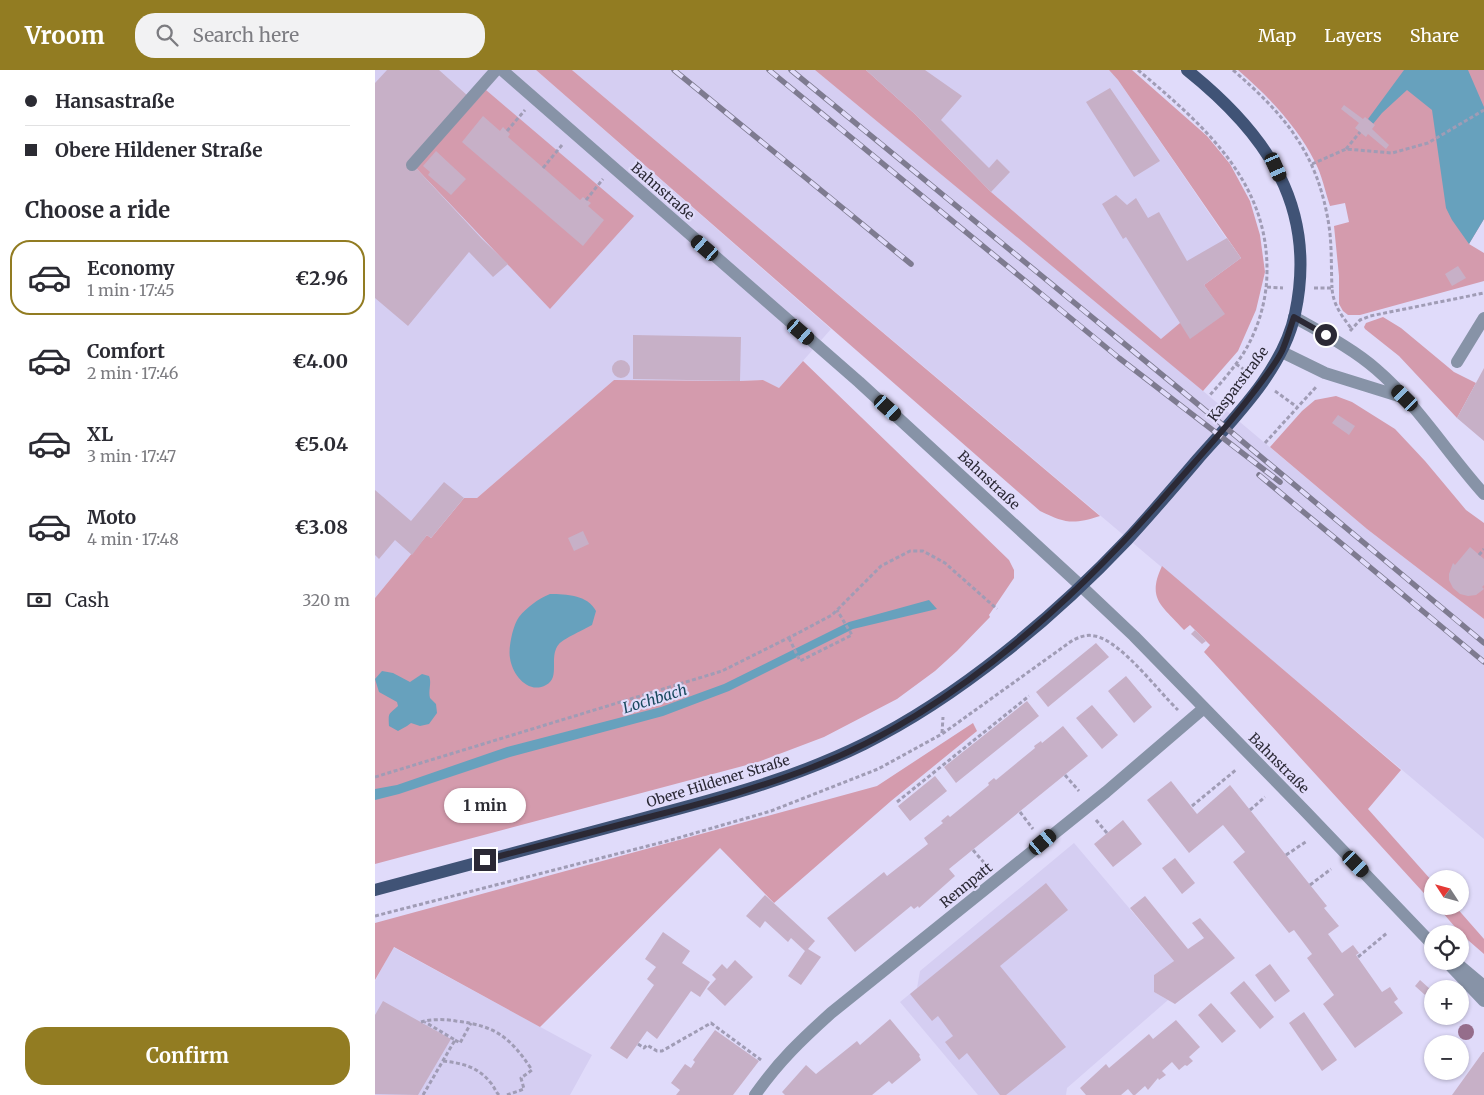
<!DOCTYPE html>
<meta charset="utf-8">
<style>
:root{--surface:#fff;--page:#f2f2f3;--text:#2b2b33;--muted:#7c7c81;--line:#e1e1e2;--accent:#927c22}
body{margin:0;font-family:Merriweather,serif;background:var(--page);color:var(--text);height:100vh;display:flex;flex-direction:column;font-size:19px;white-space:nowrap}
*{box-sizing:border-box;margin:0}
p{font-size:16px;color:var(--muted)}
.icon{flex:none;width:28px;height:28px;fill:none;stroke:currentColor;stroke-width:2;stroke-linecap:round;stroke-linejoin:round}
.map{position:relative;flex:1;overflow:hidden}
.details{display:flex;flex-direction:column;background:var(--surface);width:375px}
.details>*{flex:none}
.hud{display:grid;align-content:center;height:110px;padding:0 25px;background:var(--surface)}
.needle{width:32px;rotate:306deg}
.tools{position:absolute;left:1049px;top:800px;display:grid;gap:10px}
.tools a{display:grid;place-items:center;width:45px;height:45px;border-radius:50%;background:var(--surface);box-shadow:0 1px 4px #0004;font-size:25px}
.end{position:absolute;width:22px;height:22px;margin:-11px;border:6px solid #2b2935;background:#fff;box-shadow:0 0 0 2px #fff}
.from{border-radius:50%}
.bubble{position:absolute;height:35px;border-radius:18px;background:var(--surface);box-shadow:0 1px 4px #0004;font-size:16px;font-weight:700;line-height:35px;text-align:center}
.car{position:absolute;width:15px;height:30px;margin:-15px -8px;border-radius:6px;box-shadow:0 0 4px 1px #0007;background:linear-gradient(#222 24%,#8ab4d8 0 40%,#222 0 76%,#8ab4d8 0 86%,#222 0)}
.hud b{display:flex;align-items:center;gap:18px;height:48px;font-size:19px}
.hud b+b{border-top:1px solid var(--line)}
.hud i{width:12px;height:12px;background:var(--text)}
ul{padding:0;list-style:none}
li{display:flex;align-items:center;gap:15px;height:75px;margin:0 10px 8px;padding:0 15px;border:2px solid transparent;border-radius:20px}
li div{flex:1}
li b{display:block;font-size:19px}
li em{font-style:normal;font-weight:700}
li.active{border-color:var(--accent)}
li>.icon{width:45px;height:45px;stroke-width:1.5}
h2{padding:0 25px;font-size:22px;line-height:60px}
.pay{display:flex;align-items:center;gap:12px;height:55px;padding:0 25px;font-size:19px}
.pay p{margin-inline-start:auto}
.action{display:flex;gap:10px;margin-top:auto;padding:10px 25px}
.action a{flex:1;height:58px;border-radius:20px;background:var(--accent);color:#fff;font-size:20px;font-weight:700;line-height:58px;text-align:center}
header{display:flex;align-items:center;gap:30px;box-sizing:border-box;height:70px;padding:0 25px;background:var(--accent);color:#fff}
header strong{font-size:24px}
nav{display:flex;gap:28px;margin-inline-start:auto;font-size:18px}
.search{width:350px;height:45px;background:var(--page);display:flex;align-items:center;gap:12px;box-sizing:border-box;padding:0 18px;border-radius:20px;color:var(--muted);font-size:19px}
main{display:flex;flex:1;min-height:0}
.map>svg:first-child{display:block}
.built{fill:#d5cef2}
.green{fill:#d49bad}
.water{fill:#67a1bd}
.building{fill:#c7b0c7}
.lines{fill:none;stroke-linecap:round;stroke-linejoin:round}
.path{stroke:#a09cb5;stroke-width:3;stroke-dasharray:4 2.5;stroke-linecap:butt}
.minor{stroke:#8793a7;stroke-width:12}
.major{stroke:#405376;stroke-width:12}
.rail-casing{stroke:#7e7b90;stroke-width:5.5}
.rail{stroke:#e0dbfa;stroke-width:4;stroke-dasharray:11;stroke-linecap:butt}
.tree{fill:#956d8b}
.route{stroke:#2b2935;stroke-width:6}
.labels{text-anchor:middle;stroke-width:4.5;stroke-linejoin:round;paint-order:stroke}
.street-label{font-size:14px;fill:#2b2935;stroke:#e0dbfa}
.water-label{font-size:15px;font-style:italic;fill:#19495e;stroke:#e0dbfa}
</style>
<header>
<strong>Vroom</strong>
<div class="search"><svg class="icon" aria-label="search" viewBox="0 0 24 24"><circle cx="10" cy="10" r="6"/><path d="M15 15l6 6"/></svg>Search here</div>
<nav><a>Map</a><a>Layers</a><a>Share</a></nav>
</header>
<main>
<section class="details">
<div class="hud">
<b><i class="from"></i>Hansastraße</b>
<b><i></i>Obere Hildener Straße</b>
</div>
<h2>Choose a ride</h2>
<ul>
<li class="active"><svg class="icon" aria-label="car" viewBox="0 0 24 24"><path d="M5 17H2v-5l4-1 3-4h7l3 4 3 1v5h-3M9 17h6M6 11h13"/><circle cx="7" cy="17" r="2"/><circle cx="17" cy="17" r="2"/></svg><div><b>Economy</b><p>1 min · 17:45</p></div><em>€2.96</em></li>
<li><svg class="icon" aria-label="car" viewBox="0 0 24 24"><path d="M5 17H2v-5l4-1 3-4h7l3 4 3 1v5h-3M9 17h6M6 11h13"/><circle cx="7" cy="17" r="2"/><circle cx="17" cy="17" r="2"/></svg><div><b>Comfort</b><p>2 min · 17:46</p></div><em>€4.00</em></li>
<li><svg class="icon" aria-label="car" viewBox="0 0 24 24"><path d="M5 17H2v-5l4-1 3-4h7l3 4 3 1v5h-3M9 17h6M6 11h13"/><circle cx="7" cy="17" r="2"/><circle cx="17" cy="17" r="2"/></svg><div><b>XL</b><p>3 min · 17:47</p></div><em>€5.04</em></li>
<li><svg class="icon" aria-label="car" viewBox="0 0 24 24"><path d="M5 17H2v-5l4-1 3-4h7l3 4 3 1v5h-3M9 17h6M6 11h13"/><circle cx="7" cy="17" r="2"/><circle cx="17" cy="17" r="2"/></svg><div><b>Moto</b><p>4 min · 17:48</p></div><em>€3.08</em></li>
</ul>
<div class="pay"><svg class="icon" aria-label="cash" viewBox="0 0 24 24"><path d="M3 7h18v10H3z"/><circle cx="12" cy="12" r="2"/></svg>Cash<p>320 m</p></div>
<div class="action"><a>Confirm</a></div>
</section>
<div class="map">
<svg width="1109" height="1025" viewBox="0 0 1109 1025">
<rect width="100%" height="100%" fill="#e0dbfa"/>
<path class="built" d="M 0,0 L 161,0 L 456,259 L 404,318 L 388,310 L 365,311 L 239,310 L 102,428 L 88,428 L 56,468 L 52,465 L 0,528 Z
M 197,0 L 440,0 L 777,278 L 992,459 L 1109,549 L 1109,769 Z
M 491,0 L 734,0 L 743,10 L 884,216 L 862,249 L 808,288 L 616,122 L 541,45 Z
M 699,773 L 799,891 L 779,905 L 779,922 L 793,930 L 692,1018 L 691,1025 L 603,1025 L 525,932 L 542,918 L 545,901 Z
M 18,877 L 217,985 L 195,1025 L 0,1025 L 0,911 Z"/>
<path class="green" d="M 161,0 L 197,0 L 725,446 C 697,455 690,453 665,441 Z
M 440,0 L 491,0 L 541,45 L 616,122 L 786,269 L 805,253 L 849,244 L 829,215 L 866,188 L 743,10 L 734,0 L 757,0 L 832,66 L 855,94 L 875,131 L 885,165 L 890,202 L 881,240 L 863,281 L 828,321 Z
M 863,0 L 1109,0 L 1109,149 L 1094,174 L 1109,183 L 1109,211 L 985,245 L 973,245 L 968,241 L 964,234 L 964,206 L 959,156 L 974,152 L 970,133 L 955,136 C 950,121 947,105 940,92 C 922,56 893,26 863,0 Z
M 111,20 L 259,146 L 175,239 L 41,98 Z
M 1008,247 L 1026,258 L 1079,302 L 1101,313 L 1082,348 L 1024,286 L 990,259 L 989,257 L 991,253 Z
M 428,291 L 634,490 L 639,500 L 639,508 L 614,545 L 615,547 L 582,581 L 560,601 L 522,629 L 449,667 L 383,692 L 0,794 L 0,528 L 52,465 L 56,468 L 89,428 L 102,428 L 239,310 L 365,311 L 388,310 L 404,318 Z
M 961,326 L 977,332 L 1020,359 L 1050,391 L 1091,440 L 1109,453 L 1109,549 L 992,459 L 895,377 L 927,341 L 940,330 Z
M 787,496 L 1026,700 L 993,739 L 1057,811 L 1057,832 L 829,582 L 835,575 L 815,555 L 809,560 C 788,536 771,530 787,496 Z
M 598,653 L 602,661 L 516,731 L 399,833 L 345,778 L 165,957 L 19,877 L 0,910 L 0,853 L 502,716 Z
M 1062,836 L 1080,836 L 1109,869 L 1109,884 L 1086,864 Z"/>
<path class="water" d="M 1029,0 L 1093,0 L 1109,37 L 1109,149 L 1094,174 L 1077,150 L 1071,138 L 1057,40 L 1032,20 L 1007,43 L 998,54 L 993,49 Z
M 175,524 C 191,524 213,525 221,541 L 217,555 C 210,559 188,569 184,574 C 173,587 186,607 171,615 C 153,625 137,604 135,588 C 133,578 138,555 144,547 C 152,537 163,529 175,524 Z
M 554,530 L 562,539 L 478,559 L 354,621 L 288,646 L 135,687 L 24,724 L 0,730 L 0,719 L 22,715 L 132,677 L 286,637 L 349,614 L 474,552 Z
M 7,601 L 18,603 L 35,612 L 47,604 L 54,606 C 57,613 53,620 55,628 L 61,634 L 62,643 L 54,654 L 45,656 L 36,653 L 32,656 L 23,661 L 14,656 C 13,641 14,645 23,636 L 22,632 L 4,622 L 0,609 Z"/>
<path class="building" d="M 12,0 L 64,0 L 93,26 L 41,98 L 107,169 L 133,194 L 118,207 L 94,182 L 33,256 L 0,228 L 0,13 Z
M 491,0 L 550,0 L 587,26 L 566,50 L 614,98 L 622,89 L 635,102 L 616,122 L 541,45 Z
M 735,18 L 785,91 L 759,107 L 711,32 Z
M 969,35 L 988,49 L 990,47 L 1000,55 L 997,59 L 1014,75 L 1011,79 L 993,64 L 991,67 L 980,58 L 984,53 L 966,39 Z
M 108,46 L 125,61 L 128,57 L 135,64 L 133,67 L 205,130 L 208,127 L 216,133 L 213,136 L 229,150 L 208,176 L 87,72 Z
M 61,81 L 91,109 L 76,125 L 53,105 L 55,102 L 48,96 Z
M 741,125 L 752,135 L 761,128 L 773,148 L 784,142 L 812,191 L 852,168 L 866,188 L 829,215 L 850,244 L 815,269 L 751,167 L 748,169 L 727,134 Z
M 1083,196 L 1091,208 L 1077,216 L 1070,204 Z
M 258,265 L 366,267 L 365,311 L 258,309 Z
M237 299a9 9 0 1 1 18 0a9 9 0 1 1-18 0Z
M 1109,298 L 1109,371 L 1082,348 Z
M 963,345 L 980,356 L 974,365 L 957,353 Z
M 69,412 L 89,428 L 56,468 L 52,465 L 37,485 L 20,470 L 4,489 L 0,485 L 0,420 L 36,451 Z
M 208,461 L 214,474 L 199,481 L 193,468 Z
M 1095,477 L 1109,489 L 1109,515 L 1107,517 L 1109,519 L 1101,525 L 1093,526 L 1085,524 L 1078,518 L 1074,510 L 1074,504 L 1078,493 L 1080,495 Z
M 820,560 L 831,571 L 827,574 L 816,564 Z
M 721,573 L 734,587 L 673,637 L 661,622 Z
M 751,606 L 777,637 L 759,653 L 733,621 Z
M 652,631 L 664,646 L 581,713 L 569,697 Z
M 717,635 L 743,665 L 727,679 L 701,648 Z
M 688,656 L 713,686 L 574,799 L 580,806 L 544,838 L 543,836 L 539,839 L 536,836 L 480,882 L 452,848 L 509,802 L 512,806 L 553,774 L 549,768 L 568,753 L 566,751 L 573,745 L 575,747 L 614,715 L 613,713 L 619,708 L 621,710 L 660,678 L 659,676 L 666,671 L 667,673 Z
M 560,706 L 572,721 L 535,751 L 523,736 Z
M 796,711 L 822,744 L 855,715 L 952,836 L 949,838 L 964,856 L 953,864 L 967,883 L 978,875 L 984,883 L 981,885 L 1007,922 L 1015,917 L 1023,929 L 1019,932 L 1028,943 L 980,978 L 948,934 L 959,925 L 932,888 L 937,884 L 919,860 L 914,863 L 858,792 L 870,782 L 848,755 L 814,783 L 772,730 Z
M 748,750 L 767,774 L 738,797 L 719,774 Z
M 800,788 L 820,813 L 807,824 L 787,798 Z
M 671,813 L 693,840 L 625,896 L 691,977 L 631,1025 L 625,1025 L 592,983 L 584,990 L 570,972 L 578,966 L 563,946 L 557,951 L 535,924 Z
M 390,825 L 440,871 L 433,879 L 446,887 L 426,915 L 413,906 L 430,881 L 416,868 L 413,872 L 390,851 L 385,858 L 371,846 Z
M 770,826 L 813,879 L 829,868 L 817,853 L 825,848 L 860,888 L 800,934 L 779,922 L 779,905 L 799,891 L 755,838 Z
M 288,862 L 315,881 L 307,893 L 335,912 L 325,927 L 316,921 L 282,969 L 272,961 L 252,989 L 235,978 L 279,915 L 272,909 L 281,897 L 270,889 Z
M 360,890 L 378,907 L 350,936 L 332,919 L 341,909 L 337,905 L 347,894 L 352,899 Z
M 895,894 L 915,921 L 900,932 L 880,905 Z
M 1045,910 L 1055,919 L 1050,925 L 1040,916 Z
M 869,911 L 899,947 L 885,959 L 855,923 Z
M 8,931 L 76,969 L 43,1025 L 0,1024 L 0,945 Z
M 836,933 L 861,961 L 847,973 L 823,945 Z
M 929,942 L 962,990 L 947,1001 L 914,953 Z
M 515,949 L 545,985 L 544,986 L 546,990 L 517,1014 L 514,1011 L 497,1025 L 410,1025 L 407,1022 L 431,995 L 441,1004 L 482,971 L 485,975 Z
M 801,950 L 825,977 L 814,987 L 818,991 L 812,996 L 810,995 L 804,1000 L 797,992 L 787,1001 L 791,1005 L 784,1010 L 783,1008 L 773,1020 L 770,1016 L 760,1025 L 758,1025 L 753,1019 L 746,1025 L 711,1025 L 705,1018 L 731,994 L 734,998 L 774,964 L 778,969 Z
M 340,960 L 384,991 L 358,1025 L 301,1025 L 305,1020 L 296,1013 L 310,994 L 316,998 L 320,992 L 318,990 Z
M 1108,982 L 1109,982 L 1109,1025 L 1077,1025 Z"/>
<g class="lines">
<path class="path" d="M 763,0 C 827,54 893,110 892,201 C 892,230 883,260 868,284 C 858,299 846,313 834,326
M 858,0 C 911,46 943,84 954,156 C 957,176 956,197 957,218
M 132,61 L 150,40
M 971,79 L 985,62
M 937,94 L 971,79 L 1017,83 L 1053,73 L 1109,40
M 168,98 L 187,75
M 211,130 L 228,109
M 892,217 L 908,218
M 939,218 L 957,218 C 958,234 966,245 976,258
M 975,261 L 985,250 L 995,246 L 1109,223
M 861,294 L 874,303
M 900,321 L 922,337
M 890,373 L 941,317
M 1104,485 L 1109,479
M 414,568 L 425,591 L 477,565 L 462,540
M 567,663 L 568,647
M 690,705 L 704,721
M 0,707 L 347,601 L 425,562 L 457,545 L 506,496 L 535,481 L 548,481 L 570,493 L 622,539
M 522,732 L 654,626
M 817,736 L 862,699
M 875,740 L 890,727
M 645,742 L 658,759
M 721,750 L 732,763
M 598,780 L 612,796
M 911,785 L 932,771
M 935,815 L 956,799
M 0,846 L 296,770 L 396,741 L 503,699 L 567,664 L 698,570 C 705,567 711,564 720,566 C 746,571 783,621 803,640
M 983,887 L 1012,863
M 46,952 C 56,949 71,949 81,951 C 121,956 135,967 157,1000 L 146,1008 L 149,1019 L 132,1025
M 80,970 L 85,973 L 96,953
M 263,974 L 269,978 L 272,975 L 282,981 L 287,981 L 336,953 L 386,990
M 68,991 C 87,993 103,997 115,1012 C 119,1016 120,1021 124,1025
M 48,1025 L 80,970 L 50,952"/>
<path class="minor" d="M 127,0 L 484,312 L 706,516 L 759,566 L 930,741 L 1058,875
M 37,95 L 121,0
M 919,247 C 947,263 977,278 1001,299 C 1043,335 1072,383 1109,424
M 907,282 L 950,303 L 1027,327
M 1082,292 L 1109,248
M 1071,891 L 1109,931
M 1084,895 L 1109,916
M 380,1025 C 403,992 426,970 456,943 L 731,722 L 829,638"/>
<path class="major" d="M 0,820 C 85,797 169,775 254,752 C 334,731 414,711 489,674 C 584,627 680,546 752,470 C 776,444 799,417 822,390 C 859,348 908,300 920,244 C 943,137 892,64 812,0"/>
<g class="rail-casing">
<path id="rail" d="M 299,0 L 536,194
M 394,0 L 744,288 L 905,412
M 416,0 L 819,331 L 1109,573
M 884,405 L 1109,592"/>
</g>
<use href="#rail" class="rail"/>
</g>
<circle class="tree" cx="1091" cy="962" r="8"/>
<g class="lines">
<path class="route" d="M 110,790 C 167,775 225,760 282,745 C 335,731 387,717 438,697 C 577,643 699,531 796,419 C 824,387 853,356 878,323 C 888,310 900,295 907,281 C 912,270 915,258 919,247 L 951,265"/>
</g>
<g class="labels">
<g class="street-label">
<text transform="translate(288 121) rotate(41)" y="5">Bahnstraße</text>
<text transform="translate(863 314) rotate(-53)" y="5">Kasparstraße</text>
<text transform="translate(614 410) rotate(43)" y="5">Bahnstraße</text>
<text transform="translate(904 693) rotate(45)" y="5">Bahnstraße</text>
<text transform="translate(343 711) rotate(-17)" y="5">Obere Hildener Straße</text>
<text transform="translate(591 815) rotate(-39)" y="5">Rennpatt</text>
</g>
<g class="water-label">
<text transform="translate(280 629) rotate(-17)" y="5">Lochbach</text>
</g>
</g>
</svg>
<div class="tools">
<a><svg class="needle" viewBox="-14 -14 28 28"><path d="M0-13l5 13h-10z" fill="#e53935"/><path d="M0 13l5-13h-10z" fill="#7c7c81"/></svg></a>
<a><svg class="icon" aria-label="locate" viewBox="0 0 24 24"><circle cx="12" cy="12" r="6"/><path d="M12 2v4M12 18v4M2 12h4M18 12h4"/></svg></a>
<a>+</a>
<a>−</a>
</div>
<i class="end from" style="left:951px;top:265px"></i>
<i class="end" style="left:110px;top:790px"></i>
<div class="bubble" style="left:69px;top:718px;width:82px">1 min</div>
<i class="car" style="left:901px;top:97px;rotate:156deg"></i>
<i class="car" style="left:330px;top:178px;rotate:311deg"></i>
<i class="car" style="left:426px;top:262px;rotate:131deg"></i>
<i class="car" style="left:1030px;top:328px;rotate:315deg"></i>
<i class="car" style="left:513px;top:338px;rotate:132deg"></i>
<i class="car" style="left:668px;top:772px;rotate:50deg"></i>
<i class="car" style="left:981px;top:794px;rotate:136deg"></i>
</div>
</main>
